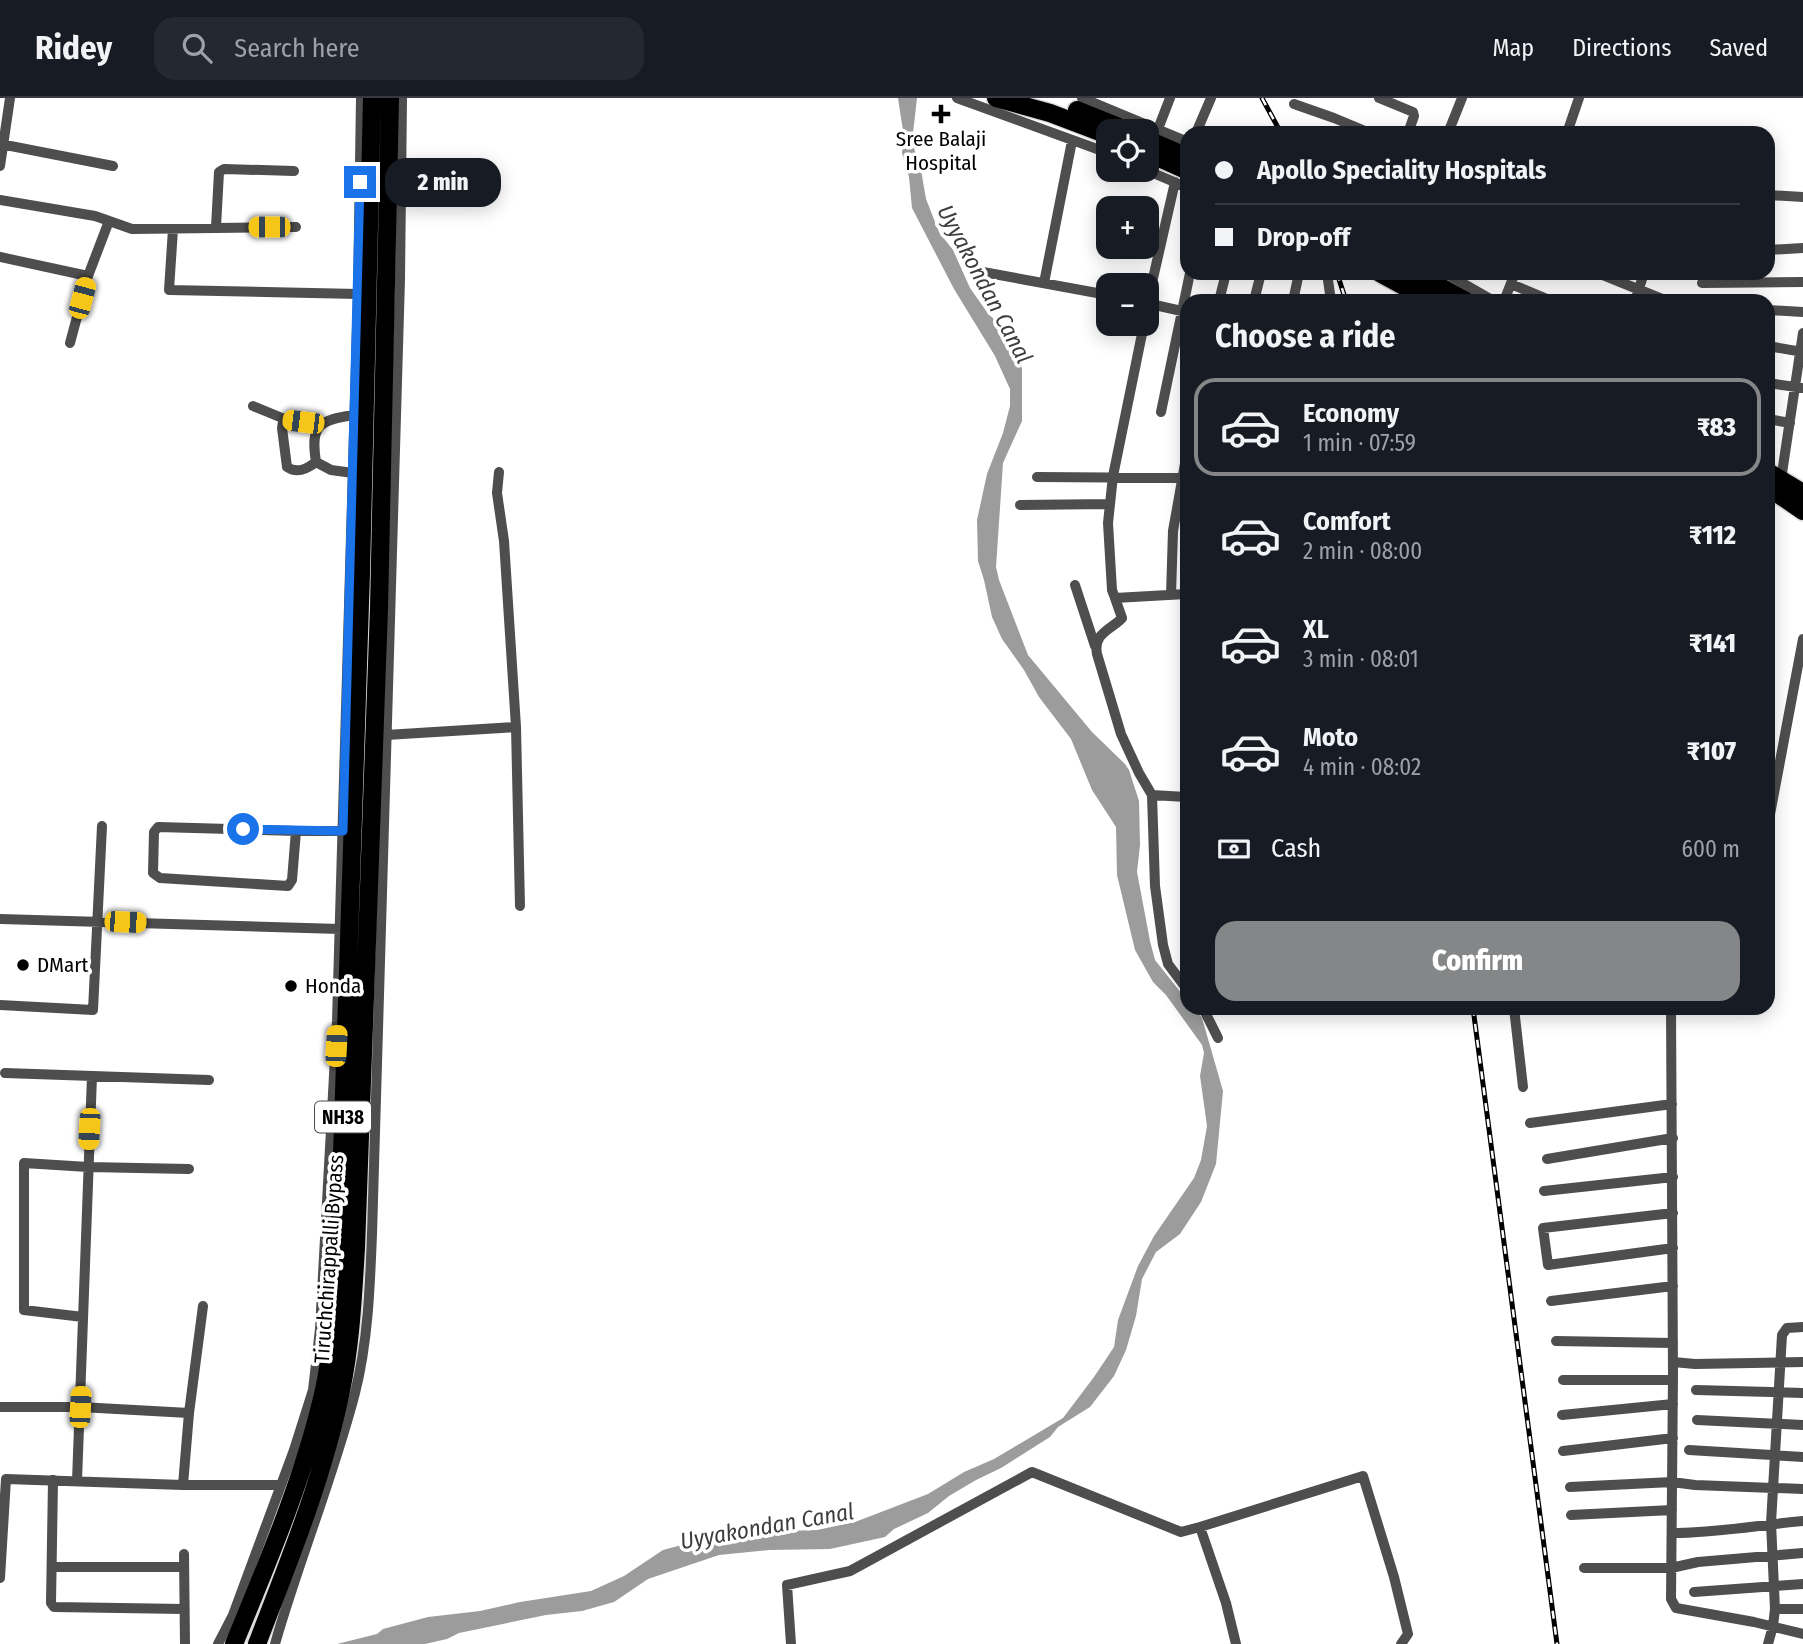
<!DOCTYPE html>
<meta charset="utf-8">
<style>
:root{--surface:#171b24;--page:#242831;--text:#f1f3f6;--muted:#9ea1a6;--line:#363941;--accent:#858687}
body{margin:0;font-family:"Fira Sans Condensed",sans-serif;background:var(--page);color:var(--text);height:100vh;display:flex;flex-direction:column;font-size:26px;white-space:nowrap}
*{box-sizing:border-box;margin:0}
p{font-size:23px;color:var(--muted)}
.icon{flex:none;width:38px;height:38px;fill:none;stroke:currentColor;stroke-width:2;stroke-linecap:round;stroke-linejoin:round}
.map{position:relative;flex:1;overflow:hidden}
.sheet{position:absolute;left:1180px;top:196px;width:595px;height:721px;display:flex;flex-direction:column;background:var(--surface);border-radius:21px;box-shadow:0 4px 18px #0003}
.sheet>*{flex:none}
.top-card{position:absolute;left:1180px;top:28px;width:595px;height:154px;border-radius:21px;box-shadow:0 4px 18px #0003;display:grid;align-content:center;height:154px;padding:0 35px;background:var(--surface)}
.fabs{position:absolute;left:1096px;top:21px;display:grid;gap:14px}
.fabs a{display:grid;place-items:center;width:63px;height:63px;border-radius:14px;background:var(--surface);box-shadow:0 4px 18px #0003;font-size:35px}
.end{position:absolute;width:32px;height:32px;margin:-16px;border:9px solid #1a73e8;background:#fff;box-shadow:0 0 0 4px #fff}
.from{border-radius:50%}
.bubble{position:absolute;height:49px;border-radius:21px;background:var(--surface);box-shadow:0 4px 18px #0003;font-size:23px;font-weight:800;line-height:49px;text-align:center}
.car{position:absolute;width:21px;height:42px;margin:-21px -10px;border-radius:9px;box-shadow:0 0 5px 2px #0007;background:linear-gradient(#f5c518 24%,#345 0 40%,#f5c518 0 76%,#345 0 86%,#f5c518 0)}
.top-card b{display:flex;align-items:center;gap:24px;height:66px;font-size:26px}
.top-card b+b{border-top:2px solid var(--line)}
.top-card i{width:18px;height:18px;background:var(--text)}
ul{padding:0;list-style:none}
li{display:flex;align-items:center;gap:21px;height:98px;margin:0 14px 10px;padding:0 21px;border:4px solid transparent;border-radius:21px}
li div{flex:1}
li b{display:block;font-size:26px}
li em{font-style:normal;font-weight:800}
li.current{border-color:var(--accent)}
li>.icon{width:63px;height:63px;stroke-width:1.5}
h2{padding:0 35px;font-size:32px;line-height:84px}
.pay{display:flex;align-items:center;gap:18px;height:77px;padding:0 35px;font-size:26px}
.pay p{margin-inline-start:auto}
.action{display:flex;gap:14px;margin-top:auto;padding:14px 35px}
.action a{flex:1;height:80px;border-radius:21px;background:var(--accent);color:#fff;font-size:28px;font-weight:800;line-height:80px;text-align:center}
header{display:flex;align-items:center;gap:42px;box-sizing:border-box;height:98px;padding:0 35px;background:var(--surface);border-bottom:2px solid var(--line)}
header strong{font-size:33px}
nav{display:flex;gap:38px;margin-inline-start:auto;font-size:24px}
.search{width:490px;height:63px;background:var(--page);display:flex;align-items:center;gap:18px;box-sizing:border-box;padding:0 24px;border-radius:21px;color:var(--muted);font-size:26px}
.map>svg:first-child{display:block}
.water{fill:#9c9c9c}
.lines{fill:none;stroke-linecap:round;stroke-linejoin:round}
.highway-casing{stroke:#dbdbdb;stroke-width:21}
.minor{stroke:#4e4e4e;stroke-width:10}
.highway{stroke:#000;stroke-width:18}
.rail-casing{stroke:#000;stroke-width:5}
.rail{stroke:#fff;stroke-width:2.5;stroke-dasharray:8;stroke-linecap:butt}
.route{stroke:#1a73e8;stroke-width:9}
.poi-dot{fill:#000;stroke:#fff;stroke-width:2.5}
.labels{text-anchor:middle;stroke-width:7;stroke-linejoin:round;paint-order:stroke}
.shield{fill:#fff;stroke:#4c4c4c;stroke-width:2}
.shield-label{font-size:19px;font-weight:bold;fill:#000}
.poi-label{font-size:21px;fill:#000;stroke:#fff;text-anchor:start}
.street-label{font-size:21px;fill:#000;stroke:#fff}
.water-label{font-size:23px;font-style:italic;fill:#3d3d3d;stroke:#fff}
</style>
<header>
<strong>Ridey</strong>
<div class="search"><svg class="icon" aria-label="search" viewBox="0 0 24 24"><circle cx="10" cy="10" r="6"/><path d="M15 15l6 6"/></svg>Search here</div>
<nav><a>Map</a><a>Directions</a><a>Saved</a></nav>
</header>
<div class="map">
<svg width="1803" height="1546" viewBox="0 0 1803 1546">
<rect width="100%" height="100%" fill="#fff"/>
<path class="water" d="M 898,0 L 917,0 L 912,44 L 921,72 L 926,101 L 939,134 L 953,152 L 970,190 L 989,217 L 998,224 L 1020,263 L 1022,271 L 1022,323 L 1003,365 L 996,469 L 999,482 L 1028,557 L 1092,634 L 1125,666 L 1129,672 L 1139,703 L 1140,747 L 1137,774 L 1150,843 L 1155,862 L 1186,901 L 1186,910 L 1195,910 L 1202,920 L 1223,993 L 1216,1066 L 1201,1104 L 1180,1136 L 1156,1154 L 1142,1181 L 1136,1218 L 1126,1252 L 1114,1278 L 1090,1309 L 1058,1329 L 1050,1339 L 1001,1370 L 976,1382 L 949,1398 L 928,1415 L 894,1431 L 885,1439 L 830,1451 L 769,1452 L 719,1457 L 648,1481 L 614,1504 L 582,1513 L 546,1517 L 459,1535 L 447,1541 L 425,1546 L 337,1546 L 377,1536 L 383,1531 L 428,1519 L 480,1513 L 520,1504 L 591,1493 L 624,1478 L 663,1452 L 689,1445 L 756,1434 L 817,1432 L 855,1424 L 928,1396 L 964,1374 L 994,1361 L 1063,1320 L 1094,1279 L 1114,1249 L 1118,1222 L 1138,1168 L 1154,1138 L 1194,1080 L 1201,1062 L 1207,1028 L 1200,978 L 1204,955 L 1202,947 L 1166,897 L 1153,884 L 1135,852 L 1117,777 L 1116,729 L 1092,692 L 1071,641 L 1039,599 L 1024,572 L 1002,541 L 992,519 L 984,482 L 978,463 L 977,422 L 987,376 L 1003,335 L 1010,308 L 1010,291 L 995,258 L 954,191 L 912,110 L 909,79 L 902,55 L 903,33 Z"/>
<g class="lines">
<g class="highway-casing">
<path id="highway" d="M 996,0 L 1050,15 L 1108,37
M 1077,12 L 1129,33
M 1146,41 L 1186,58
M 1146,54 L 1186,72
M 1380,175 L 1431,203
M 1415,175 L 1466,203
M 1768,374 L 1803,395
M 1768,389 L 1803,413
M 234,1546 C 267,1466 305,1377 324,1292 C 334,1245 336,1196 339,1148 L 361,475 L 372,0
M 257,1546 C 289,1463 323,1380 341,1293 C 351,1245 353,1198 356,1150 L 379,510 L 390,0"/>
</g>
<path class="minor" d="M 957,0 L 1108,55
M 1082,0 L 1186,43
M 1379,0 L 1413,14 L 1414,18 L 1408,35
M 1294,6 L 1334,20 L 1370,35
M 1158,31 L 1170,0
M 1196,35 L 1211,0
M 1448,35 L 1462,0
M 1567,35 L 1579,0
M 0,46 L 113,68
M 0,68 L 10,0
M 1146,72 L 1186,89
M 1768,97 L 1803,99
M 0,102 L 95,118 L 132,131 L 296,129
M 216,129 L 219,74 L 224,71 L 294,73
M 173,131 L 169,192 L 358,196
M 1768,152 L 1803,150
M 0,159 L 88,178
M 983,174 L 1108,197
M 1327,175 L 1331,203
M 1445,175 L 1494,203
M 1598,175 L 1667,203
M 1044,185 L 1072,43
M 1702,185 L 1803,184
M 1511,186 L 1552,203
M 1219,203 L 1226,175
M 1254,203 L 1261,175
M 1293,203 L 1299,175
M 1504,203 L 1515,175
M 1635,203 L 1644,175
M 1146,205 L 1186,214
M 1146,211 L 1175,84
M 1768,212 L 1803,214
M 1144,226 L 1113,378 L 1108,425 L 1112,492 L 1115,500 L 1186,496
M 70,245 L 88,178 L 109,123
M 1768,248 L 1803,254
M 1768,285 L 1803,290
M 253,308 L 287,322 L 283,324 L 282,330 L 287,369 C 297,376 307,371 316,364
M 1161,314 L 1190,175
M 1768,321 L 1790,325
M 287,322 L 319,326
M 499,374 L 497,395 L 504,443 L 516,629 L 520,808
M 353,375 L 331,372 L 316,364 C 310,327 319,322 354,317
M 1037,379 L 1182,380
M 1781,382 L 1803,235
M 1020,407 L 1110,406
M 1075,487 L 1095,548
M 1171,497 L 1173,433 L 1186,360
M 1115,500 L 1122,520 C 1111,532 1093,535 1097,556 L 1121,636 L 1139,675 L 1152,697 L 1155,788 L 1163,847 L 1168,866 L 1186,890
M 386,637 L 516,629
M 1152,697 L 1186,699
M 1768,727 L 1803,541
M 296,733 L 158,729 L 154,734 L 153,775 L 160,780 L 288,788 L 292,782 L 296,733 L 343,733
M 0,821 L 340,831
M 0,907 L 93,912 L 102,728
M 1203,910 L 1218,940
M 1514,910 L 1523,989
M 1671,910 L 1673,1277 L 1671,1501 L 1676,1510 L 1754,1524 L 1803,1536
M 5,975 L 209,982
M 1530,1025 L 1672,1006
M 1547,1061 L 1673,1040
M 1544,1093 L 1673,1079
M 1673,1115 L 1543,1130 L 1548,1167 L 1673,1150
M 1551,1203 L 1673,1188
M 83,1219 L 24,1212 L 24,1065 L 88,1069 L 189,1071
M 1556,1243 L 1673,1245
M 1673,1264 L 1695,1266 L 1803,1264
M 1563,1282 L 1673,1282
M 1696,1292 L 1803,1295
M 0,1309 L 80,1309 L 189,1315
M 1562,1317 L 1673,1306
M 1697,1322 L 1803,1327
M 1689,1352 L 1803,1359
M 1563,1353 L 1673,1340
M 53,1382 L 51,1505 L 54,1509 L 184,1511
M 77,1383 L 92,978
M 183,1387 L 189,1315 L 203,1208
M 1570,1389 L 1672,1384 L 1695,1387 L 1803,1391
M 1571,1417 L 1672,1412
M 1672,1435 C 1716,1435 1759,1427 1803,1423
M 184,1456 L 185,1546
M 52,1469 L 184,1469
M 1584,1470 L 1671,1470 L 1698,1464 L 1803,1455
M 0,1480 L 6,1381 L 183,1387 L 280,1387
M 1694,1494 L 1803,1486
M 1775,1511 L 1803,1511
M 218,1546 L 233,1517 L 294,1352 L 313,1292 L 320,1231 L 337,923 L 358,196 L 361,0
M 275,1546 C 299,1462 333,1380 355,1295 C 368,1244 370,1188 372,1136 L 400,181 L 402,0
M 791,1546 L 787,1487 L 850,1473 L 1032,1374 L 1181,1434 L 1200,1429
M 1236,1546 L 1226,1505 L 1200,1429 L 1363,1378 L 1394,1479 L 1408,1536 L 1401,1546
M 1768,1546 L 1773,1528 L 1775,1511 L 1771,1425 L 1782,1237 L 1787,1230 L 1803,1229"/>
<use href="#highway" class="highway"/>
<g class="rail-casing">
<path id="rail" d="M 1262,0 L 1281,35
M 1337,175 L 1346,203
M 1473,910 L 1557,1546"/>
</g>
<use href="#rail" class="rail"/>
</g>
<g class="lines">
<path class="route" d="M 243,731 L 343,733 L 360,84"/>
</g>
<g class="poi-dot">
<path d="M937.5 5.5h7v7h7v7h-7v7h-7v-7h-7v-7h7z"/>
<circle cx="23" cy="867" r="7"/>
<circle cx="291" cy="888" r="7"/>
</g>
<g class="labels">
<rect class="shield" x="315" y="1003.5" width="56" height="31" rx="5"/>
<g class="shield-label">
<text x="343" y="1026">NH38</text>
</g>
<g class="poi-label">
<text x="941" y="48" text-anchor="middle">Sree Balaji<tspan x="941" dy="24">Hospital</tspan></text>
<text x="37" y="874">DMart</text>
<text x="305" y="895">Honda</text>
</g>
<g class="street-label">
<text transform="translate(329 1161) rotate(-86)" y="7">Tiruchchirappalli Bypass</text>
</g>
<g class="water-label">
<text transform="translate(985 186) rotate(62)" y="8">Uyyakondan Canal</text>
<text transform="translate(767 1428) rotate(-10)" y="8">Uyyakondan Canal</text>
</g>
</g>
</svg>
<div class="fabs">
<a><svg class="icon" aria-label="locate" viewBox="0 0 24 24"><circle cx="12" cy="12" r="6"/><path d="M12 2v4M12 18v4M2 12h4M18 12h4"/></svg></a>
<a>+</a>
<a>−</a>
</div>
<i class="end from" style="left:243px;top:731px"></i>
<i class="end" style="left:360px;top:84px"></i>
<div class="bubble" style="left:385px;top:60px;width:116px">2 min</div>
<i class="car" style="left:269px;top:129px;rotate:270deg"></i>
<i class="car" style="left:82px;top:200px;rotate:15deg"></i>
<i class="car" style="left:303px;top:324px;rotate:277deg"></i>
<i class="car" style="left:125px;top:824px;rotate:92deg"></i>
<i class="car" style="left:336px;top:948px;rotate:3deg"></i>
<i class="car" style="left:89px;top:1031px;rotate:183deg"></i>
<i class="car" style="left:80px;top:1309px;rotate:3deg"></i>
<div class="top-card">
<b><i class="from"></i>Apollo Speciality Hospitals</b>
<b><i></i>Drop-off</b>
</div>
<section class="sheet">
<h2>Choose a ride</h2>
<ul>
<li class="current"><svg class="icon" aria-label="car" viewBox="0 0 24 24"><path d="M5 17H2v-5l4-1 3-4h7l3 4 3 1v5h-3M9 17h6M6 11h13"/><circle cx="7" cy="17" r="2"/><circle cx="17" cy="17" r="2"/></svg><div><b>Economy</b><p>1 min · 07:59</p></div><em>₹83</em></li>
<li><svg class="icon" aria-label="car" viewBox="0 0 24 24"><path d="M5 17H2v-5l4-1 3-4h7l3 4 3 1v5h-3M9 17h6M6 11h13"/><circle cx="7" cy="17" r="2"/><circle cx="17" cy="17" r="2"/></svg><div><b>Comfort</b><p>2 min · 08:00</p></div><em>₹112</em></li>
<li><svg class="icon" aria-label="car" viewBox="0 0 24 24"><path d="M5 17H2v-5l4-1 3-4h7l3 4 3 1v5h-3M9 17h6M6 11h13"/><circle cx="7" cy="17" r="2"/><circle cx="17" cy="17" r="2"/></svg><div><b>XL</b><p>3 min · 08:01</p></div><em>₹141</em></li>
<li><svg class="icon" aria-label="car" viewBox="0 0 24 24"><path d="M5 17H2v-5l4-1 3-4h7l3 4 3 1v5h-3M9 17h6M6 11h13"/><circle cx="7" cy="17" r="2"/><circle cx="17" cy="17" r="2"/></svg><div><b>Moto</b><p>4 min · 08:02</p></div><em>₹107</em></li>
</ul>
<div class="pay"><svg class="icon" aria-label="cash" viewBox="0 0 24 24"><path d="M3 7h18v10H3z"/><circle cx="12" cy="12" r="2"/></svg>Cash<p>600 m</p></div>
<div class="action"><a>Confirm</a></div>
</section>
</div>
